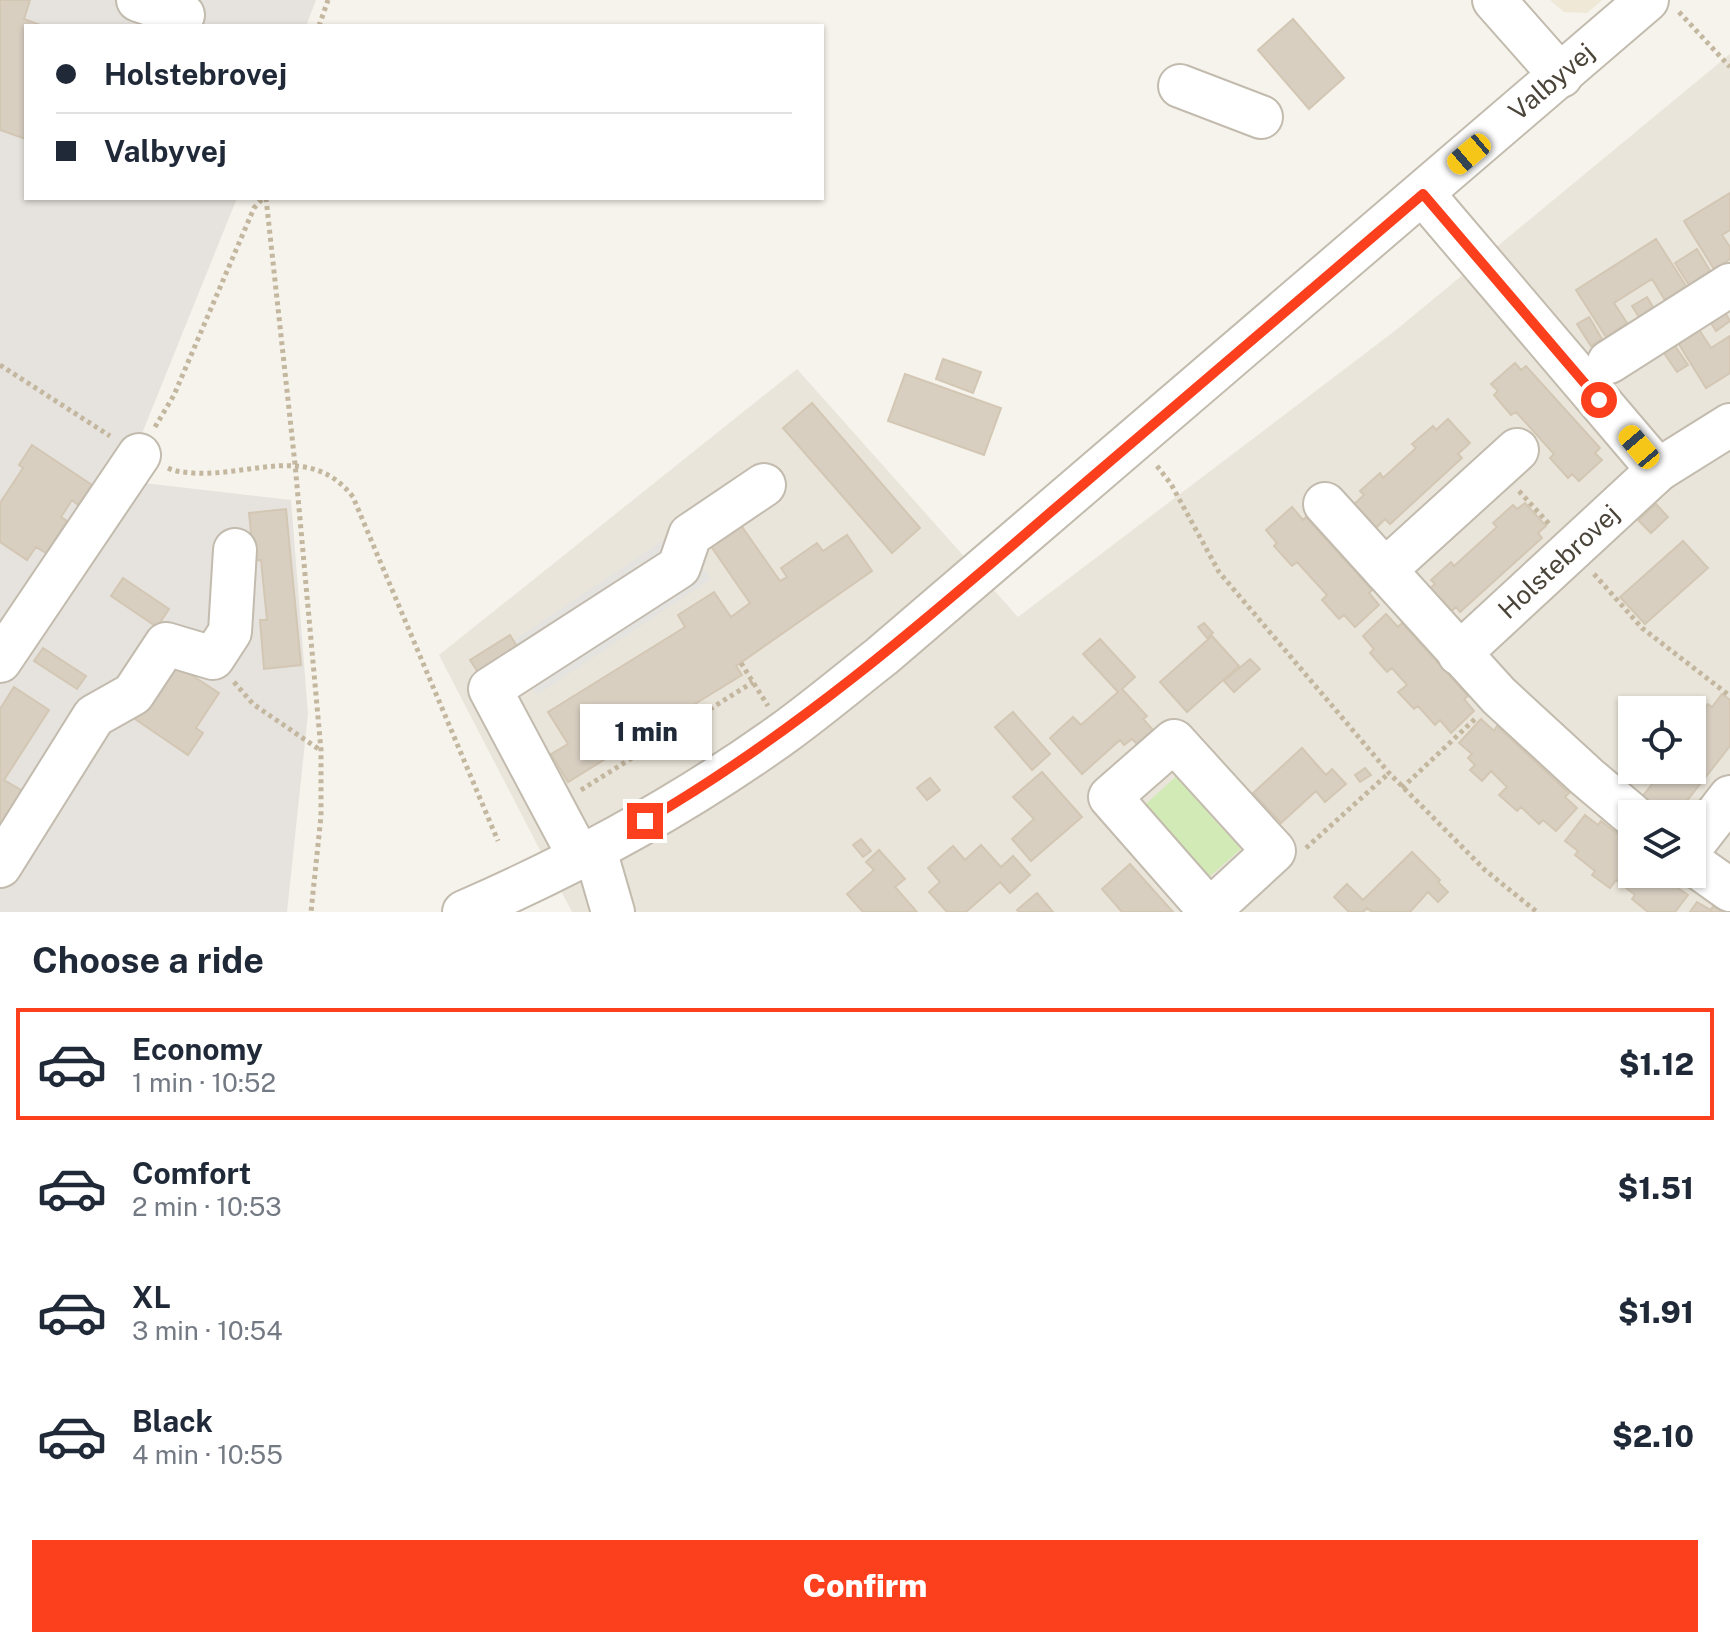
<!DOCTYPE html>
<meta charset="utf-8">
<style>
:root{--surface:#fff;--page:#f6f6f7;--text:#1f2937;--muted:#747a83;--line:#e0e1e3;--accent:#fc3f1d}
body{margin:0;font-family:"Public Sans",sans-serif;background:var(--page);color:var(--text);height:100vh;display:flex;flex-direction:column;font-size:30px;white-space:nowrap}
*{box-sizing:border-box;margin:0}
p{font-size:26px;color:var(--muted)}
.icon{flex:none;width:44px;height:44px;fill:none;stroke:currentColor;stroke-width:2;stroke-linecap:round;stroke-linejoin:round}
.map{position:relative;height:912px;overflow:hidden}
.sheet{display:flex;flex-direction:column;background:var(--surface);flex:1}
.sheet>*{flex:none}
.hud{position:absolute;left:24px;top:24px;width:800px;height:176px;border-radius:0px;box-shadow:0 2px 6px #0004;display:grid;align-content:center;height:176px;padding:0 32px;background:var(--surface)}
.fabs{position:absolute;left:1618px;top:696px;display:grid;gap:16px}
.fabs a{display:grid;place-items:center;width:88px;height:88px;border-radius:0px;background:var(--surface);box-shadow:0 2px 6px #0004;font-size:40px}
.end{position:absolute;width:36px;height:36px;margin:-18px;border:10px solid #fc3f1d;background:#fff;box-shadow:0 0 0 4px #fff}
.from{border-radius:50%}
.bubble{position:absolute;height:56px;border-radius:0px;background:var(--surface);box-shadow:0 2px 6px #0004;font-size:26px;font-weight:800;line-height:56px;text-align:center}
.car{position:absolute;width:24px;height:48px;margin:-24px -12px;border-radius:10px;box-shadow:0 0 6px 2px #0007;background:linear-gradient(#f5c518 24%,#345 0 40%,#f5c518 0 76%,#345 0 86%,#f5c518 0)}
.hud b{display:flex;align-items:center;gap:28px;height:76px;font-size:30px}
.hud b+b{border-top:2px solid var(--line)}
.hud i{width:20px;height:20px;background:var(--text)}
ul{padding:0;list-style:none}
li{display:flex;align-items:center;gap:24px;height:112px;margin:0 16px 12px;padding:0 16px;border:4px solid transparent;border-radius:0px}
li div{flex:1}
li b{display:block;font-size:30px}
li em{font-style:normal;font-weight:800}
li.active{border-color:var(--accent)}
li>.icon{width:72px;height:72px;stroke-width:1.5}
h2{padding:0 32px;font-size:36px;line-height:96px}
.cta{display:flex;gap:16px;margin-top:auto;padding:16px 32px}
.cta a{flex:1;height:92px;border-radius:0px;background:var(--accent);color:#fff;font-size:32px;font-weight:800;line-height:92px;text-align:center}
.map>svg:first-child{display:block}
.residential{fill:#eae5da;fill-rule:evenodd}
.industrial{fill:#e6e2dd}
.education{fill:#efe8d6}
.green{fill:#d2eab5}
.parking{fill:#e5e3e0}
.building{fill:#d8cfc1;stroke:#d3c7b4;stroke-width:2}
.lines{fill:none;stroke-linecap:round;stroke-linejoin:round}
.minor-casing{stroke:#c2bbae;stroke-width:46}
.path{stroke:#c4b79f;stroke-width:5;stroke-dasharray:4 4;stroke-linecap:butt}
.minor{stroke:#fff;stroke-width:42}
.route{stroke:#fc3f1d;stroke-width:10}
.labels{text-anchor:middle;stroke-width:8;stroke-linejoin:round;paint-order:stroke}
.street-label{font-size:26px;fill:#4b4439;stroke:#fff}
</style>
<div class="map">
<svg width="1730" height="912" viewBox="0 0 1730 912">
<rect width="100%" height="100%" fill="#f6f3ec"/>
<path class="residential" d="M 1730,54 L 1730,912 L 572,912 L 439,655 L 797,369 L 1018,617 L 1396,330 ZM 1632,710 L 1692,710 L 1692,770 L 1632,770 ZM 1632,814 L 1692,814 L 1692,874 L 1632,874 Z"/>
<path class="industrial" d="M 0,0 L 316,0 L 306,26 L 26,26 L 26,198 L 237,198 L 139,441 L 144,483 L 291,500 L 308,714 L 287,912 L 0,912 Z"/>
<path class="education" d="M 1550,0 L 1602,0 L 1587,13 L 1564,12 Z"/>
<path class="green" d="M 1181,772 L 1214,808 L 1209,814 L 1241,849 L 1202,883 L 1137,812 Z"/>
<path class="parking" d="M 678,530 L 711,579 L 537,695 L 511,657 L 513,641 Z"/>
<path class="building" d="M 0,0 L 30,0 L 24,19 L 43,26 L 26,26 L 26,139 L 0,130 Z
M 1293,19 L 1344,78 L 1309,109 L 1258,50 Z
M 1730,193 L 1730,230 L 1722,235 L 1730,247 L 1730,259 L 1714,269 L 1684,221 Z
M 1656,239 L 1686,286 L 1665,300 L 1652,279 L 1614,303 L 1627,323 L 1606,337 L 1576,290 Z
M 1697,249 L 1710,271 L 1689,285 L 1675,263 Z
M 1647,297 L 1653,307 L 1639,317 L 1632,306 Z
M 1724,311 L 1730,321 L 1716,331 L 1709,320 Z
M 1589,317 L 1602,339 L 1591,346 L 1577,324 Z
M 1698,328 L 1711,348 L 1730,336 L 1730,373 L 1706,388 L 1677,341 Z
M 1673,343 L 1688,365 L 1677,372 L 1662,350 Z
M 943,359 L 981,372 L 973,393 L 936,379 Z
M 1515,363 L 1521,370 L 1526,366 L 1600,448 L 1595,453 L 1602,460 L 1579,481 L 1572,474 L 1568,478 L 1550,458 L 1554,454 L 1516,412 L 1511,415 L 1494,395 L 1498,391 L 1491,384 Z
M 905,374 L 1001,408 L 984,455 L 888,421 Z
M 812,403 L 920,528 L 892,553 L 783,428 Z
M 1448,419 L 1470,443 L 1458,454 L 1462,458 L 1390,524 L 1385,519 L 1373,531 L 1351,507 L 1364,495 L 1360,491 L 1380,473 L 1383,478 L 1416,448 L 1412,444 L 1433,426 L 1436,430 Z
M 32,445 L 92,485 L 78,505 L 72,500 L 61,517 L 67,521 L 46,553 L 36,547 L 27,560 L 0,542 L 0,503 L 23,468 L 19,465 Z
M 1525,503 L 1546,526 L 1538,533 L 1542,538 L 1460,612 L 1456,607 L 1448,614 L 1427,591 L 1435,584 L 1431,580 L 1451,562 L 1454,566 L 1497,527 L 1493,523 L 1513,505 L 1517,509 Z
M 1656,504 L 1668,517 L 1651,533 L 1638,520 Z
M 1292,507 L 1303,520 L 1306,517 L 1372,590 L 1369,593 L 1379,605 L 1355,627 L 1344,615 L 1339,619 L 1322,600 L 1327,595 L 1297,562 L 1292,566 L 1274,546 L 1277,543 L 1266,530 Z
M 286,509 L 301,665 L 264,669 L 260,620 L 267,620 L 261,560 L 254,561 L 249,513 Z
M 738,521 L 780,581 L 787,577 L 781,568 L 817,543 L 823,551 L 847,535 L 872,571 L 736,666 L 742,675 L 568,782 L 551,754 L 568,744 L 548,712 L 685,627 L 678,615 L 714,592 L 731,617 L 750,603 L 708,542 Z
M 1683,541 L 1708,568 L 1645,624 L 1620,597 Z
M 123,578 L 169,609 L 157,627 L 111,596 Z
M 1386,614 L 1398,627 L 1402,623 L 1468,696 L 1464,699 L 1474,711 L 1451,733 L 1440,720 L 1435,725 L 1418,706 L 1414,709 L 1398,692 L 1407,685 L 1392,668 L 1387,672 L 1370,653 L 1374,649 L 1363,636 Z
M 1204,623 L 1213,633 L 1207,638 L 1198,627 Z
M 510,635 L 520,651 L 481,677 L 470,660 Z
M 1212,636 L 1239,666 L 1187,712 L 1160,682 Z
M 1100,639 L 1135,677 L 1122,689 L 1147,716 L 1143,719 L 1153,730 L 1137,744 L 1132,739 L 1124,745 L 1120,740 L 1082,774 L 1050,738 L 1073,717 L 1081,725 L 1118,692 L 1083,654 Z
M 43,648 L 86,676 L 77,689 L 34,661 Z
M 1250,659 L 1260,669 L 1234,692 L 1224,681 Z
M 170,661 L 219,693 L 196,728 L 203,733 L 188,755 L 135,719 Z
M 14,687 L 49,710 L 4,780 L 28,794 L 0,838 L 0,709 Z
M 1722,694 L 1730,700 L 1730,746 L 1682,807 L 1677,803 L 1669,814 L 1664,814 L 1642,797 L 1652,784 L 1648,780 L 1656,770 L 1692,770 L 1692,733 L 1696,728 L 1692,723 L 1708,704 L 1712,707 Z
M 1013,712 L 1050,754 L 1032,770 L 995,727 Z
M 1481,719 L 1494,731 L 1497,726 L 1569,793 L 1565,797 L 1577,808 L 1556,831 L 1543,820 L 1539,824 L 1521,807 L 1517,811 L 1499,795 L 1507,787 L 1491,771 L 1482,781 L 1470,770 L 1475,765 L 1468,758 L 1472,754 L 1459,743 Z
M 1302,748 L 1326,775 L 1332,769 L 1346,784 L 1325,802 L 1316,791 L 1281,823 L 1253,793 Z
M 1365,768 L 1371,775 L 1360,782 L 1355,775 Z
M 1042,772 L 1082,817 L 1031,861 L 1012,839 L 1034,819 L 1013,797 Z
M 930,778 L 940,790 L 927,800 L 917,788 Z
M 1585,815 L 1598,825 L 1601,821 L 1632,845 L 1632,874 L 1670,874 L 1678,881 L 1675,886 L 1688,895 L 1675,912 L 1648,912 L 1632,899 L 1635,895 L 1616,880 L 1610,888 L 1592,875 L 1595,871 L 1575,855 L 1578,851 L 1565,841 Z
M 861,839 L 871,851 L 863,857 L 853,845 Z
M 981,845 L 1001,867 L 1013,856 L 1030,875 L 1010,893 L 1000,882 L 966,912 L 947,912 L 929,892 L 940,882 L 928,868 L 953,846 L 965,860 Z
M 879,850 L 905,879 L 895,887 L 917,912 L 863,912 L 847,894 L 874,870 L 866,862 Z
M 1412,852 L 1440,880 L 1438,882 L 1448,892 L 1438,902 L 1428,892 L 1410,912 L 1372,912 L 1367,908 L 1363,912 L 1349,912 L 1334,897 L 1347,884 L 1363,900 Z
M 1130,864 L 1173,912 L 1122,912 L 1102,889 Z
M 1037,893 L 1053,912 L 1019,912 L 1017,910 Z
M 1697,902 L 1711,910 L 1713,906 L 1723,912 L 1690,912 Z"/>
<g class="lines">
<g class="minor-casing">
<g id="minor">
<path d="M 138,0 L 183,15"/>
<path d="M 1494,0 L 1561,76"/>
<path d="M 1180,86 L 1261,117"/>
<path d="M 1423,194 L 1658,470 L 1730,425"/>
<path d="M 1609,362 L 1730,285"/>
<path d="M 1325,504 L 1499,696 L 1587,777 L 1632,815"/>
<path d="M 1385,570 L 1517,450"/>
<path id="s1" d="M 1459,654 L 1658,470"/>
<path d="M 0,661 L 139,455"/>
<path d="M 1692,846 L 1730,797"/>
<path d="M 595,850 L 613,912"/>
<path d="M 580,858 L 490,689 L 679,567 L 690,535 L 764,485"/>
<path d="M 1692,863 L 1730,890"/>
<path d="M 0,866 L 94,716 L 133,694 L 166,644 L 213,658 L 230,632 L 235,550"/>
<path d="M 1210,910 L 1274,851 L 1174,741 L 1110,797 L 1211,912"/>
<path id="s2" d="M 464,912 C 577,863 685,804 785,732 C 818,708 850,681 882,656 L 1647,0"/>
</g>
</g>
<path class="path" d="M 1679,12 L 1730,67
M 319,26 L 328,0
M 266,198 L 295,464 L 321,750 L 321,816 L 311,912
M 0,365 L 110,436
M 155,427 L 174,395 L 254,208 L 263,198
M 1157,466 L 1171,484 L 1219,572 L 1389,773 L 1485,870 L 1537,912
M 168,468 C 176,472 184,472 193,473 C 250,477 311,442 353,497 L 498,841
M 1519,491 L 1550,525
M 1594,574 L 1642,628 L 1730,696
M 741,663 L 768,706
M 234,682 L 253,704 L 320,750
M 1402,788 L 1475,719
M 581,790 L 753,682
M 1306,848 L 1389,773"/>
<use href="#minor" class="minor"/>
</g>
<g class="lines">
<path class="route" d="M 645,821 C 791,736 918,627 1045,517 C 1171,409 1297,301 1423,194 L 1599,400"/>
</g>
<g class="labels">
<g class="street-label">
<text dy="9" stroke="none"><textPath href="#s2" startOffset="1374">Valbyvej</textPath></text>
<text dy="9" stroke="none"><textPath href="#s1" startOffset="136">Holstebrovej</textPath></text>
</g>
</g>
</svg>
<div class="fabs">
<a><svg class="icon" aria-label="locate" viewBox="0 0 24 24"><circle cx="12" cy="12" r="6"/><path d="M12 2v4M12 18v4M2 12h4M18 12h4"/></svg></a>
<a><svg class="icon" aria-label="layers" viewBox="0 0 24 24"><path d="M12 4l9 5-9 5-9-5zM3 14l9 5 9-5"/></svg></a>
</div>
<i class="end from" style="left:1599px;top:400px"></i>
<i class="end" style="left:645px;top:821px"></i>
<div class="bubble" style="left:580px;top:704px;width:132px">1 min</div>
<i class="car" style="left:1469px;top:154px;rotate:230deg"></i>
<i class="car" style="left:1639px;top:447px;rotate:320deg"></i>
<div class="hud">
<b><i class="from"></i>Holstebrovej</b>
<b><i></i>Valbyvej</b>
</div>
</div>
<section class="sheet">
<h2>Choose a ride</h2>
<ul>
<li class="active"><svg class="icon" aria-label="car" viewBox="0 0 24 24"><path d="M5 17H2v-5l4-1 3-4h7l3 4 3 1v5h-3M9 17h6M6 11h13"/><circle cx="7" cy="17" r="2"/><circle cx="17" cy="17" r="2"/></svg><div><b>Economy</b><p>1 min · 10:52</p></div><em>$1.12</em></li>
<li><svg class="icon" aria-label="car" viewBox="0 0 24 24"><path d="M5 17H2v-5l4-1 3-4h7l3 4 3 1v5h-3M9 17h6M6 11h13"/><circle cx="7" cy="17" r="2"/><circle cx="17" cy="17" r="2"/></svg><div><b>Comfort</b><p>2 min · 10:53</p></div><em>$1.51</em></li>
<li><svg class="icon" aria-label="car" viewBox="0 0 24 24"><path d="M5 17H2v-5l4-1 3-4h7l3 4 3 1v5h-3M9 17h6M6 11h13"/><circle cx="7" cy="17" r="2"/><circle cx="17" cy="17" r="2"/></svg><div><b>XL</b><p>3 min · 10:54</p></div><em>$1.91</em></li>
<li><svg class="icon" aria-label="car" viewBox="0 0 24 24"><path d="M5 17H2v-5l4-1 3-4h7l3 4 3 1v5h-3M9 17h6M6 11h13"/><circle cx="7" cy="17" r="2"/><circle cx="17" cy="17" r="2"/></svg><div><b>Black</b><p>4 min · 10:55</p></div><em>$2.10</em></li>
</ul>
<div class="cta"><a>Confirm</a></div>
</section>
